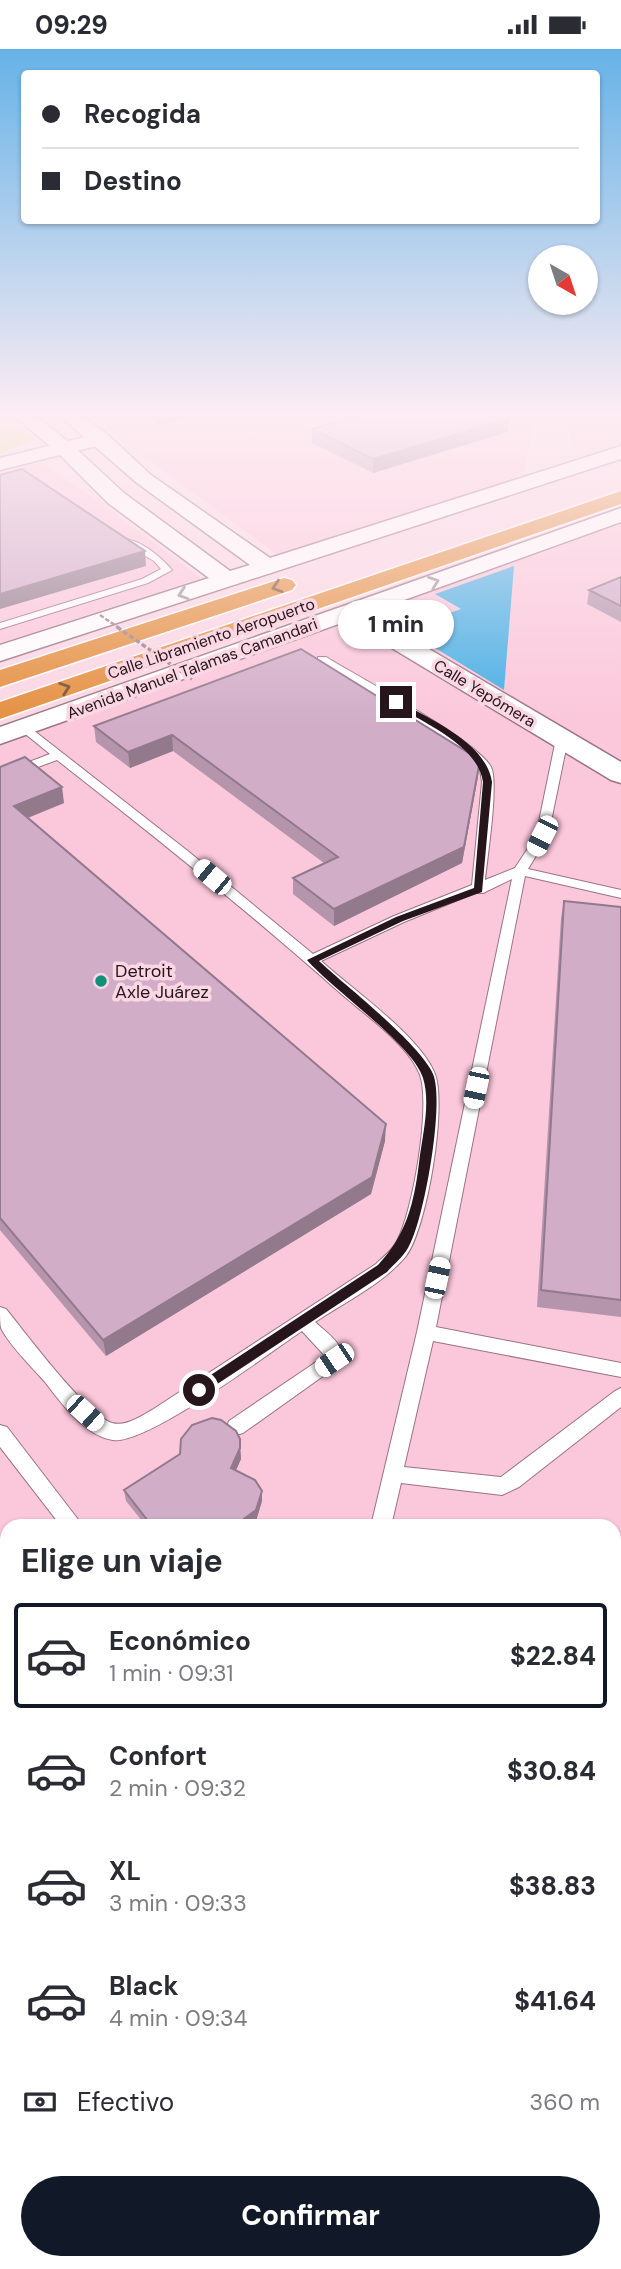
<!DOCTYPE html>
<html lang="es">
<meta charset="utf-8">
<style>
:root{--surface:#fff;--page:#f7f7f7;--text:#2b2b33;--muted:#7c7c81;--line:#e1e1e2;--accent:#111827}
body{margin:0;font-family:"DM Sans",sans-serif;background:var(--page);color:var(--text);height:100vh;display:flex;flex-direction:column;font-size:26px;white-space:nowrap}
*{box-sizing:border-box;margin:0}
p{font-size:23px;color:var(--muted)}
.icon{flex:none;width:38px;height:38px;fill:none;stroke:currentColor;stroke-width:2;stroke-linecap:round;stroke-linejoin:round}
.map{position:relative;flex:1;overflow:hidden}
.side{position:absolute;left:0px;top:1470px;width:621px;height:751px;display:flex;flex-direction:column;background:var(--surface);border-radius:21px 21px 0 0;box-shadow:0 2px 5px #0004}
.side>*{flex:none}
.hud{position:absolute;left:21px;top:21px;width:579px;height:154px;border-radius:7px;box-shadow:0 2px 5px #0004;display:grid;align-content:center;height:154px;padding:0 21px;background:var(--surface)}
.needle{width:46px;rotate:141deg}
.controls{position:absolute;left:528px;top:196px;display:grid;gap:14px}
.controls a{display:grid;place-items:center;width:70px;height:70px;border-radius:50%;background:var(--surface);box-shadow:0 2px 5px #0004;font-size:35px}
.end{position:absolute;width:32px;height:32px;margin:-16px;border:9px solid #26161c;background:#fff;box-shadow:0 0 0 4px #fff}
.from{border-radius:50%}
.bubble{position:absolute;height:49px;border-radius:24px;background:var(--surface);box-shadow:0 2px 5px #0004;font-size:23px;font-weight:800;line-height:49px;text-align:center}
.car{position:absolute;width:21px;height:42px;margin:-21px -10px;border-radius:9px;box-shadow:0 0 5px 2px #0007;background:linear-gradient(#fff 24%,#345 0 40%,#fff 0 76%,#345 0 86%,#fff 0)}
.hud b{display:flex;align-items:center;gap:24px;height:66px;font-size:26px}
.hud b+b{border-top:2px solid var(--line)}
.hud i{width:18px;height:18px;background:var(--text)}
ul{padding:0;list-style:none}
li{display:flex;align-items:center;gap:21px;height:105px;margin:0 14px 10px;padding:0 7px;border:4px solid transparent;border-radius:7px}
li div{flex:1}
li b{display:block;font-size:26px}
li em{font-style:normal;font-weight:800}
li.on{border-color:var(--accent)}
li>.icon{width:63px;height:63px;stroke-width:1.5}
h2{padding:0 21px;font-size:32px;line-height:84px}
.pay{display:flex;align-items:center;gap:18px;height:77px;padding:0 21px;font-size:26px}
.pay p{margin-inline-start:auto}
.cta{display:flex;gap:14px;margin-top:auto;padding:14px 21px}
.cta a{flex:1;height:80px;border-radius:42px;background:var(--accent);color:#fff;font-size:28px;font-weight:800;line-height:80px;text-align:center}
.status{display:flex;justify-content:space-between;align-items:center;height:49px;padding:0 35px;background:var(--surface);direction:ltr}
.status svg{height:19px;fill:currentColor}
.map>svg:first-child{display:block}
.built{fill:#fbc7da}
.green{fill:#d2de74}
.water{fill:#43aee5}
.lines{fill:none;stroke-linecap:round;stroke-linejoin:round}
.service-casing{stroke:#9b7382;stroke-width:2}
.tertiary-casing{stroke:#9b7382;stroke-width:3}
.secondary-casing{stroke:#9b7382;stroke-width:3}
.trunk-casing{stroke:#fff;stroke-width:3}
.service{fill:#fff;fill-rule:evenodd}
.tertiary{fill:#fff;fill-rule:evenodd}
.secondary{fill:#fff;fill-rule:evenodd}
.trunk{fill:#e48f3e;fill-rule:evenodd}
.path-bridge-far1{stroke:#9b808a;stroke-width:2.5;stroke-dasharray:4.5 2;stroke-linecap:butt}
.path-bridge{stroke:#9b808a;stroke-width:3.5;stroke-dasharray:5 2.5;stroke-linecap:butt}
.wall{fill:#b495ac}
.shaded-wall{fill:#92798c}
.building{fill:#d1adc8;stroke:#92798c;stroke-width:2}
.oneway{stroke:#9d9699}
.oneway2{stroke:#7b4c2b}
.route{fill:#26161c}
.poi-dot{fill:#0f9078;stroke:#fbd7e4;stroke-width:2.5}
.labels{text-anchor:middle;stroke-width:7;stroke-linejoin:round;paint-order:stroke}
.far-street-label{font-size:16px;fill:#26161c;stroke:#fbd7e4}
.poi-label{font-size:18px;fill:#26161c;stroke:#fbd7e4;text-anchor:start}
</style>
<div class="status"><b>09:29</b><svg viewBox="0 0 49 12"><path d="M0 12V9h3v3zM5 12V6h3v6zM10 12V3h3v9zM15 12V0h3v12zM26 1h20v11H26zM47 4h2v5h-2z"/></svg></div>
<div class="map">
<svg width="621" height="2220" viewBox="0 0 621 2220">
<rect width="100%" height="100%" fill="#fbd7e4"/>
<path class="built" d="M 88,366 L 535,366 L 524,426 L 279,507 Z
M 571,366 L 621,366 L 621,397 L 600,404 L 587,405 L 575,400 L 570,393 Z
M 41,413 L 96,451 L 201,529 L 0,594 L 0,424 Z
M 621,471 L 621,728 L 358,565 Z
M 331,577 L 361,582 L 621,731 L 621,1494 L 614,1499 L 614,1477 L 7,1477 L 7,2214 L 347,2214 L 347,2220 L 0,2220 L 0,697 Z"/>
<path class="green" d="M 0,366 L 3,366 L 36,390 L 0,404 Z
M 614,1608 L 621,1615 L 621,2220 L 440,2220 L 440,2214 L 614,2214 Z"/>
<path class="water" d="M 514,517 L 504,641 L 404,580 L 461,560 L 435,545 Z"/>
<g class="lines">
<g class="service-casing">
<path id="service" d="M 123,490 C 140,490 161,508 172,521 L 148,534 L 0,580 L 0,574 L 142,530 L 161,520 L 154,512 L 123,494 Z
M 318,608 L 326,608 C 357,627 478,692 491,718 C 499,734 487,810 485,831 L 515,819 L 536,787 L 556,690 L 566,688 L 568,690 L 548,787 L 528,820 L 621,841 L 621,849 L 525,827 L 436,1278 L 621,1314 L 621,1328 L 433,1292 L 404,1418 L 501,1428 L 615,1342 L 621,1339 L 621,1358 L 519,1438 L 502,1446 L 401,1434 L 391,1477 L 371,1477 L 417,1283 L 512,830 L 483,844 L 475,844 L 404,873 L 321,912 C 352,940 420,987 435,1025 C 447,1057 427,1180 406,1207 C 383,1235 345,1253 315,1273 C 327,1284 349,1298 340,1315 L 243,1384 L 236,1386 L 229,1384 L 227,1378 L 229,1372 L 325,1307 L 302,1282 C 269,1304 147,1396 113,1391 C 85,1387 61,1354 45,1333 C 32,1318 9,1296 1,1279 C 0,1274 0,1264 0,1258 L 6,1260 C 25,1283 87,1367 112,1374 C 126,1378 141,1367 152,1361 L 376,1215 C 383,1208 393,1201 397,1192 C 413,1162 431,1057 420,1026 C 409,996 363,964 339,943 C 248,862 153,786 57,711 L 0,732 L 0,724 L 50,705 L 18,679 L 28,677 L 189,803 L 313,905 L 394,867 L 472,836 L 482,733 L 480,720 L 461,699 L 318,612 Z
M 0,1376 L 7,1378 L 83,1477 L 61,1477 L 0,1398 Z
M 7,2099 L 7,2128 L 0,2131 L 0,2102 Z
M 55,2214 L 86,2214 L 83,2220 L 52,2220 Z"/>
</g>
<g class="tertiary-casing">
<path id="tertiary" d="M 101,384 L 111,390 L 108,394 L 0,421 L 0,409 Z
M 621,1511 L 621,1560 L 614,1562 L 614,1513 Z
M 366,2214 L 432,2214 L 433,2220 L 365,2220 Z"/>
</g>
<g class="secondary-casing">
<path id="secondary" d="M 13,366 L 35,366 L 71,395 L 124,444 L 230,522 L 250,516 L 137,434 L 59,366 L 81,366 L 108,386 L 151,426 L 270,509 L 621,397 L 621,410 L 0,612 L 0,596 L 209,529 L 108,454 L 57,403 Z
M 621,459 L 621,473 L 368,564 L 621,713 L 621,734 L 611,731 L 347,572 L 0,695 L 0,678 Z"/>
</g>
<g class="trunk-casing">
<path id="trunk" d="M 621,442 L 621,455 L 0,670 L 0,653 Z
M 284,529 L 292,531 L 296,536 L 292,541 L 0,638 L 0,621 Z"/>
</g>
<use href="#service" class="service"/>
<use href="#tertiary" class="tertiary"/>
<use href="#secondary" class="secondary"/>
<use href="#trunk" class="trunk"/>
<path class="path-bridge-far1" d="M 100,566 L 119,579"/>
<path class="path-bridge" d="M 117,578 L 192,630"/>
</g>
<path class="wall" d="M 143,366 L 195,366 L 159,376 Z
M 360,366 L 511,366 L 507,383 L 373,424 L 312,394 L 312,380 Z
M 621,528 L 621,573 L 587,555 L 589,541 Z
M 301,600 L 478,727 L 462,814 L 334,877 L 293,845 L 293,829 L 324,814 L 173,702 L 130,719 L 96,693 L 94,677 Z
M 0,718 L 64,754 L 28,769 L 385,1092 L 371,1145 L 106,1307 L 0,1181 Z
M 564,852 L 621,858 L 621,1268 L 537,1258 L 561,869 Z
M 240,1390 L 241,1410 L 236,1421 L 262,1452 L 256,1472 L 250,1477 L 146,1477 L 126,1452 L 124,1441 Z"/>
<path class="shaded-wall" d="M 159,366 L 195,366 L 159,376 Z
M 509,366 L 511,366 L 507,383 L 373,424 L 373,410 Z
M 145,502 L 146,517 L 0,560 L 0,545 Z
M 172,686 L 173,702 L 130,719 L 128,703 Z
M 480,711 L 478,727 L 462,814 L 334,877 L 334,860 Z
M 62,738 L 64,754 L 17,773 L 14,757 Z
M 386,1075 L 385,1092 L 371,1145 L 106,1307 L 103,1291 Z
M 240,1399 L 241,1410 L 232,1430 L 231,1419 Z
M 262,1442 L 262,1452 L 256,1472 L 250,1477 L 234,1477 Z
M 7,1910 L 7,1924 L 0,1930 L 0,1915 Z"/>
<path class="building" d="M 360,366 L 509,366 L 509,370 L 373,410 L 312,380 Z
M 22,420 L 145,502 L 0,545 L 0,426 Z
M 621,528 L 621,557 L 589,541 Z
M 301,600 L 480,711 L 464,798 L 334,860 L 293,829 L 338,808 L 172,686 L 128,703 L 94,677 Z
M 25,708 L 62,738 L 14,757 L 386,1075 L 372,1128 L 103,1291 L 0,1169 L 0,718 Z
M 564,852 L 621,858 L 621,1251 L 541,1241 Z
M 212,1369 L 221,1371 L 236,1382 L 240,1390 L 240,1399 L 231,1419 L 255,1431 L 262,1442 L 256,1461 L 234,1477 L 152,1477 L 124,1441 L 180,1405 L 181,1390 L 192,1376 Z
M 0,1663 L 7,1674 L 7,1910 L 0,1915 Z"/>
<defs><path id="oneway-chevron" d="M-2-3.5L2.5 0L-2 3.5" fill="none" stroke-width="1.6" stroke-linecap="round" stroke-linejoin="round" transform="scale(1.75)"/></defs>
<g class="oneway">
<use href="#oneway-chevron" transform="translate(434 533) rotate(-20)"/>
<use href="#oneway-chevron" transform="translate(183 545) rotate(162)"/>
</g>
<g class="oneway2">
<use href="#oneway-chevron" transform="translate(277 538) rotate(162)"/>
<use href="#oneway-chevron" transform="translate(65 639) rotate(-19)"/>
</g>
<linearGradient id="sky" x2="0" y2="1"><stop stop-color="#66b2e7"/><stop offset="0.54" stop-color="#fdedf3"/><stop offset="1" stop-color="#fdedf3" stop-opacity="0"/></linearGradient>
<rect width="621" height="677" fill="url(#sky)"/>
<path class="route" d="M 393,652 L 399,652 C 430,671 486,693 492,733 L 482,843 L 403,872 L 319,912 C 346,937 420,995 433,1025 C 445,1053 424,1173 408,1199 C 403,1208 393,1216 387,1223 L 199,1347 L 194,1345 L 194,1337 L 378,1216 C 406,1186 414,1155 419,1114 C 422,1088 431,1055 423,1029 C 413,996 333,941 307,911 L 396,868 L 474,839 L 483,733 C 478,696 422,673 393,655 Z"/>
<circle class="poi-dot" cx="101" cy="932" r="7"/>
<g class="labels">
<g class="far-street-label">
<text transform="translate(211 589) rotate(-19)" y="6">Calle Libramiento Aeropuerto</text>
<text transform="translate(192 619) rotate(-20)" y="6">Avenida Manuel Talamas Camandari</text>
<text transform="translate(485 644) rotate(31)" y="6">Calle Yepómera</text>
</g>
<g class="poi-label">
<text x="115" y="928">Detroit<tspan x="115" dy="21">Axle Juárez</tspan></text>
</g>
</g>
</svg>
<div class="controls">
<a><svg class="needle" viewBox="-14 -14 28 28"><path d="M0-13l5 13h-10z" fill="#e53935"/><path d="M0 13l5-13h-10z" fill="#7c7c81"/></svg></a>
</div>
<i class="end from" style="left:199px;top:1341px"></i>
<i class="end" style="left:396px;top:653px"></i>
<div class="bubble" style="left:338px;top:551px;width:116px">1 min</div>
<i class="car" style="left:542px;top:787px;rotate:207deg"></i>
<i class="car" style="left:212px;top:828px;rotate:310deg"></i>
<i class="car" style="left:476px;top:1039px;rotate:192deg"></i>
<i class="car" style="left:437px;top:1229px;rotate:12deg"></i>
<i class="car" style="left:334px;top:1311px;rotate:236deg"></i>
<i class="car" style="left:85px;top:1364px;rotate:132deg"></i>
<div class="hud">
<b><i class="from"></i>Recogida</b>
<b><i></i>Destino</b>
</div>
<section class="side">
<h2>Elige un viaje</h2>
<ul>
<li class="on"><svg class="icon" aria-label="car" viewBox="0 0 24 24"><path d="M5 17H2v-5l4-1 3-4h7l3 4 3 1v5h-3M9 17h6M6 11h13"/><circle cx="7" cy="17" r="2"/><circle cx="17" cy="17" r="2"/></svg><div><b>Económico</b><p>1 min · 09:31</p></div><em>$22.84</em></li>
<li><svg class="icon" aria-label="car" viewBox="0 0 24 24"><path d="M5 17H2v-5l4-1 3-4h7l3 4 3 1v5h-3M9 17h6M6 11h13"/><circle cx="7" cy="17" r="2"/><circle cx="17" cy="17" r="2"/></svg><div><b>Confort</b><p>2 min · 09:32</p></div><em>$30.84</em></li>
<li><svg class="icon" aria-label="car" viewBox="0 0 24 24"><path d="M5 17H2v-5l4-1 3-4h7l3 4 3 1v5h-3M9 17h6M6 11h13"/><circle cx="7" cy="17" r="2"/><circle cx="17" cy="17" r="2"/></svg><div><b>XL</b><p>3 min · 09:33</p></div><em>$38.83</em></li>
<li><svg class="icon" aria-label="car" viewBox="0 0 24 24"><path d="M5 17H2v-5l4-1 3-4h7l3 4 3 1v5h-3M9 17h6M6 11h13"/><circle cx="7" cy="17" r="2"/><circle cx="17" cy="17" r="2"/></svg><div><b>Black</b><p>4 min · 09:34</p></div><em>$41.64</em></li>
</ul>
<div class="pay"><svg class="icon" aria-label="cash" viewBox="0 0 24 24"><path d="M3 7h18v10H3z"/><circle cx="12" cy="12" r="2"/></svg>Efectivo<p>360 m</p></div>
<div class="cta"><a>Confirmar</a></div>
</section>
</div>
